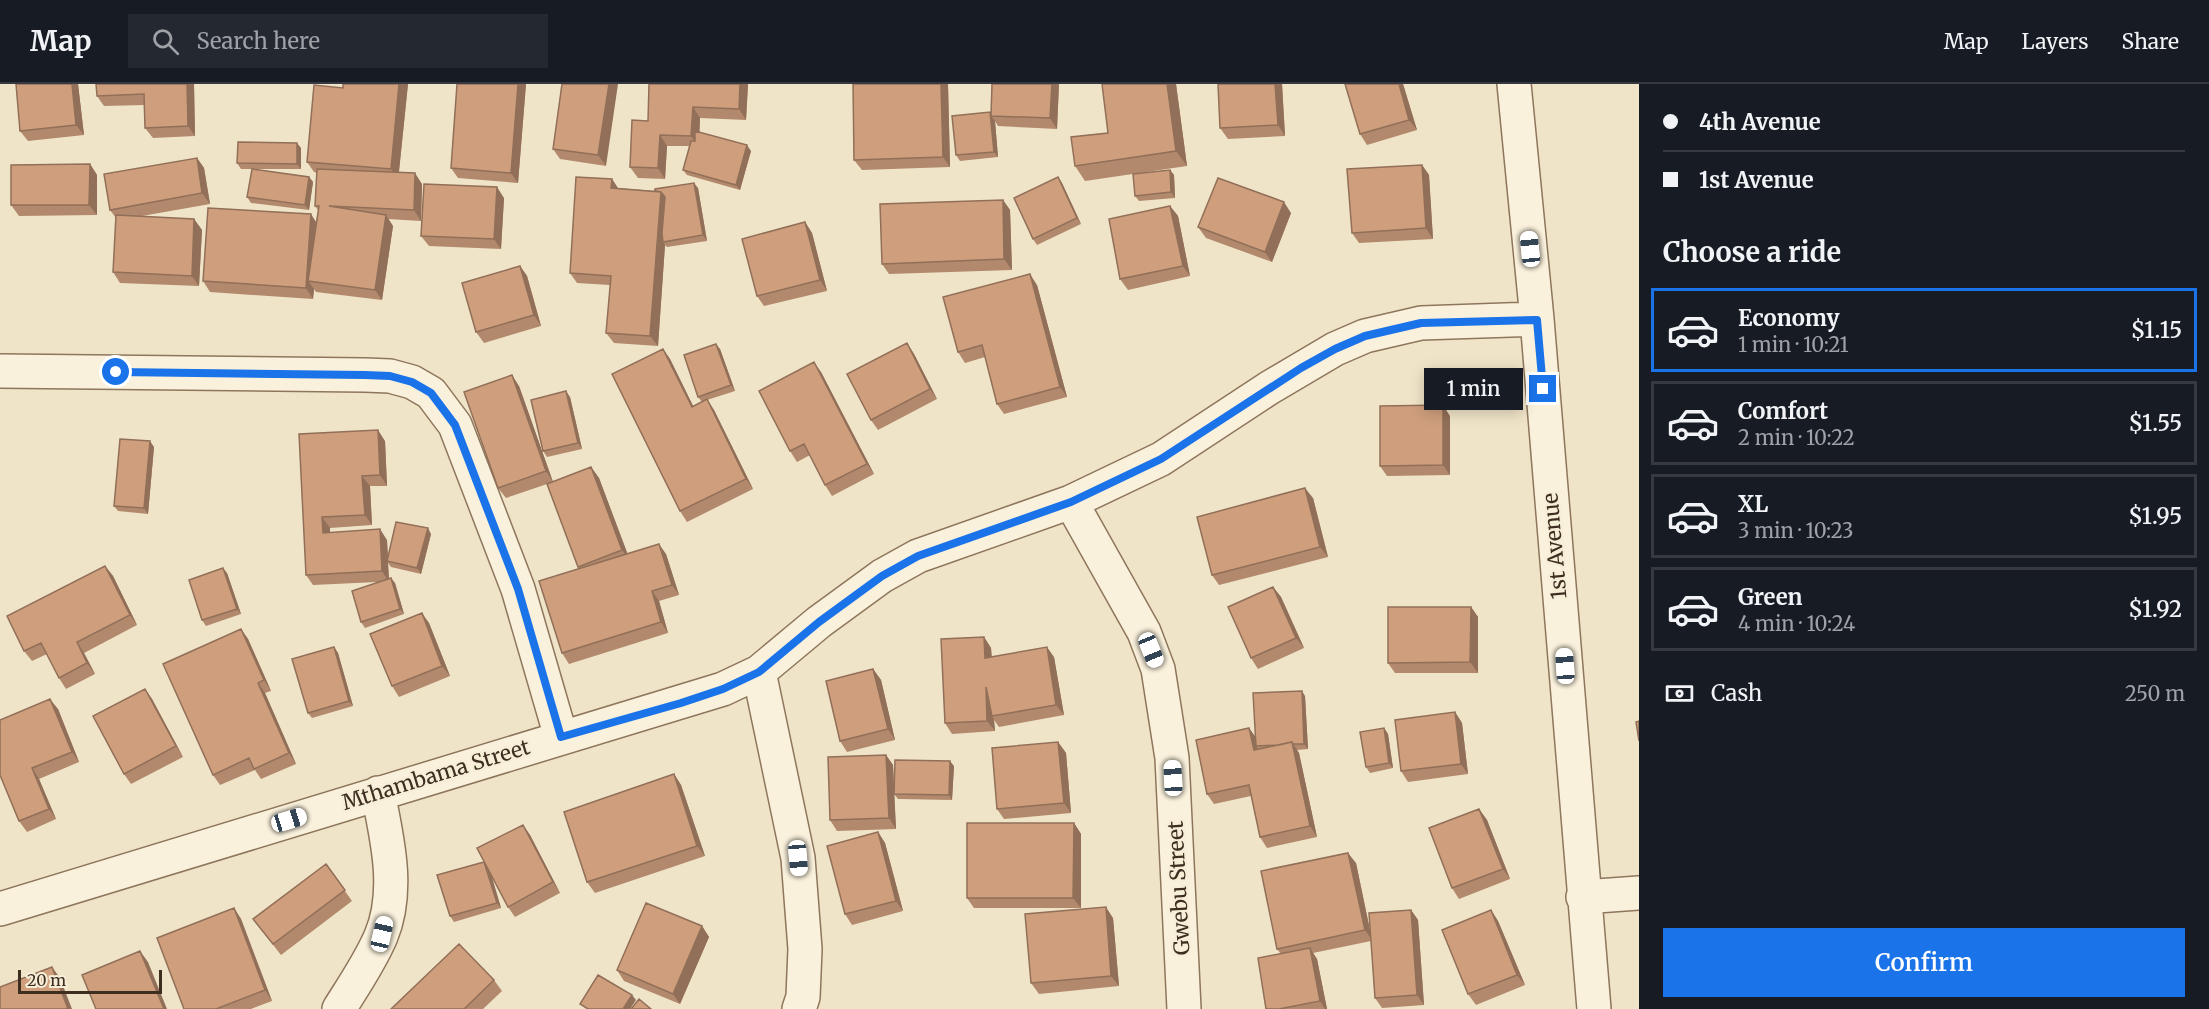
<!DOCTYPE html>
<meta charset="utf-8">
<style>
:root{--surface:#171b24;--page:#242831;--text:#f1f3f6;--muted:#9ea1a6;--line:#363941;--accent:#1a73e8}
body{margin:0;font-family:Merriweather,serif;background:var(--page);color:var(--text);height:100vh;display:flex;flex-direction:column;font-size:22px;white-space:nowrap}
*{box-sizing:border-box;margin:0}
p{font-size:20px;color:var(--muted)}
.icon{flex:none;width:33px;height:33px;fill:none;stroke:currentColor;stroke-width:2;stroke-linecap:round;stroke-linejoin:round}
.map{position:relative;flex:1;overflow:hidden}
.details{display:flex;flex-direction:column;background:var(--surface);width:570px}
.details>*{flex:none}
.top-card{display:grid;align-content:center;height:132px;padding:0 24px;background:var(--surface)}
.scale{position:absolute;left:18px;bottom:15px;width:144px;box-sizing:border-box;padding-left:6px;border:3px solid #3d2e20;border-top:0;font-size:16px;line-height:21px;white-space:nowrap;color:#3d2e20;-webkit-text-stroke:4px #f7eed8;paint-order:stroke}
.end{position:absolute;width:27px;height:27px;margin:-14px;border:8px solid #1a73e8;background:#fff;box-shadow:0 0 0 3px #fff}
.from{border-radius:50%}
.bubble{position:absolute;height:42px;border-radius:0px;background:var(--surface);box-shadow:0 3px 15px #0003;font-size:20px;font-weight:600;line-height:42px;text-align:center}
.car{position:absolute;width:18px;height:36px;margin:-18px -9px;border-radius:8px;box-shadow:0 0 4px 2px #0007;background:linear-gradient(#fff 24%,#345 0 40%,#fff 0 76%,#345 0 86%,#fff 0)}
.top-card b{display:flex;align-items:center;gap:21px;height:57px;font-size:22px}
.top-card b+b{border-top:2px solid var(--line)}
.top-card i{width:15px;height:15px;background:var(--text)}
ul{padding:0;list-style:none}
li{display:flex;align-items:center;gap:18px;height:84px;margin:0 12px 9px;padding:0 12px;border:3px solid var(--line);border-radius:0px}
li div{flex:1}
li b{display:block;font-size:22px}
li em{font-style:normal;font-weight:600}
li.current{border-color:var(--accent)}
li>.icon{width:54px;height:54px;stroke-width:1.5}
h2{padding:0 24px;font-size:27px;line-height:72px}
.pay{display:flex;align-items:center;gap:15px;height:66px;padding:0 24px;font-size:22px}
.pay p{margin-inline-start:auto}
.action{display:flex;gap:12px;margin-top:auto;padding:12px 24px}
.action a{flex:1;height:69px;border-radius:0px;background:var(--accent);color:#fff;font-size:24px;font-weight:600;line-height:69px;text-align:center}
header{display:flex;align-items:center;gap:36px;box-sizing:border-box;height:84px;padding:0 30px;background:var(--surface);border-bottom:2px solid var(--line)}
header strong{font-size:28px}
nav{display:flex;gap:33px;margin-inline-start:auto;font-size:21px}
.search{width:420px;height:54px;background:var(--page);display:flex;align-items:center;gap:15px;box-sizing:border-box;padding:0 21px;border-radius:0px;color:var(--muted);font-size:22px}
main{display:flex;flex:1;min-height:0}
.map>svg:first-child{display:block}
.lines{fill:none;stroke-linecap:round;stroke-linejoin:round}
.street-casing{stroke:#8d765c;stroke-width:36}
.street{stroke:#faf1dc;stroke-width:33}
.wall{fill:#b2896c}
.shaded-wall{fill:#916f58}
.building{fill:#cf9f7d;stroke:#916f58;stroke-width:1.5}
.route{stroke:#1a73e8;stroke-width:8}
.labels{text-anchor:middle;stroke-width:5;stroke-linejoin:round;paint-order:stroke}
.street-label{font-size:21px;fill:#3d2e20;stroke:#f7eed8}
</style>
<header>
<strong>Map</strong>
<div class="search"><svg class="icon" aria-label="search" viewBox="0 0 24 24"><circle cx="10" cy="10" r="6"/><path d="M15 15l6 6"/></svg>Search here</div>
<nav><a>Map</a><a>Layers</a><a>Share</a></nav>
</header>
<main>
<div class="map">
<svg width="1639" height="925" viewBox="0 0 1639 925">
<rect width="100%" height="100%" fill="#f0e4c8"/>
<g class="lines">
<g class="street-casing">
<path id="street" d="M 1514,0 L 1537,235 L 1594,925
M 0,287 L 365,291 L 390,292 L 412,298 L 431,309 L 455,341 L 518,505 L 561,653
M 1071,418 L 1144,548 L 1158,585 L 1172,674 L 1184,925
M 759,588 L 798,774 L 805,865 L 803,913 L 799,925
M 1583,813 L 1639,809
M 0,825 L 723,605 L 759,588 L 819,538 L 882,492 L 918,472 L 1071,418 L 1161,375 L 1269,304 L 1335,265 L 1365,252 L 1421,239 L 1537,235
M 339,925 C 354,901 370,878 381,852 C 400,807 387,754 378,709"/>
</g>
<use href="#street" class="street"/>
</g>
<path class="wall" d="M 16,0 L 78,0 L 84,51 L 28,57 L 20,47 Z
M 194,0 L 195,52 L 153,54 L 145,44 L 145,21 L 104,22 L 97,12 Z
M 408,0 L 399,88 L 422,100 L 421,137 L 388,135 L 393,142 L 382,216 L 316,208 L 314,205 L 313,215 L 210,208 L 203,197 L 316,138 L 318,126 L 315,122 L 317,89 L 314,88 L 307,78 L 343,4 Z
M 457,0 L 526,0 L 518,99 L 458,94 L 451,84 Z
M 562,0 L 606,82 L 560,75 L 553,65 Z
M 748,0 L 746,36 L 700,34 L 699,48 L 751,67 L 740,106 L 687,91 L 683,86 L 690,62 L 667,62 L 665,95 L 638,94 L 630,83 L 648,37 Z
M 853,0 L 948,0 L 950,83 L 862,86 L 854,76 Z
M 1059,0 L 1057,45 L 998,42 L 995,37 L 998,73 L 960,77 L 956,71 L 990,28 Z
M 1176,0 L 1187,82 L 1085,97 L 1075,82 L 1108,49 Z
M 1218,0 L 1282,0 L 1285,52 L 1228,55 L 1220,44 Z
M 1345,0 L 1403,0 L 1417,46 L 1367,61 L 1360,50 Z
M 301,64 L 301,85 L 241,85 L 237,79 Z
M 197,74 L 204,84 L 210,120 L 142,132 L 194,135 L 202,146 L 199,202 L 120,199 L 113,188 L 116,134 L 110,126 Z
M 90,80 L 97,91 L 97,131 L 19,132 L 11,121 Z
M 1422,81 L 1429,91 L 1433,155 L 1359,159 L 1352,149 Z
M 1170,86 L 1174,91 L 1175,114 L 1139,117 L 1135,112 Z
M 309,93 L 313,98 L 309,126 L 251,119 L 247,113 Z
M 1058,93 L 1062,99 L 1081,140 L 1037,161 L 1033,155 Z
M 612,95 L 618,104 L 655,107 L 698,104 L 707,157 L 667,163 L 665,161 L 658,262 L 614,259 L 606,249 L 610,201 L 577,199 L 570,189 Z
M 504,114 L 501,165 L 429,162 L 421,152 Z
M 1003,116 L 1010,126 L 1012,186 L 889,190 L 882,180 Z
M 1170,122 L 1178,132 L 1190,192 L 1128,206 L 1120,195 Z
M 1291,129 L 1272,178 L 1206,154 L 1198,143 Z
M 805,138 L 812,149 L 827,207 L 764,222 L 757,212 Z
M 520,182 L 527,192 L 541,242 L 484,259 L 476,248 Z
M 1037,201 L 1067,313 L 1004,330 L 997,320 L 985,273 L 965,279 L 958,268 Z
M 907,259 L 914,270 L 937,315 L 878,346 L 871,336 Z
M 663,265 L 670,275 L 693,322 L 702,318 L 698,313 L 720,265 L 735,307 L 707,316 L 714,326 L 753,405 L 687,438 L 680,427 Z
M 821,288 L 874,390 L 832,412 L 825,401 L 810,371 L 797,378 L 790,367 Z
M 519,302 L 553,398 L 506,414 L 498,404 Z
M 570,313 L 582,365 L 547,373 L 543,367 Z
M 1450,332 L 1450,391 L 1387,392 L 1380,382 Z
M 299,350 L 385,357 L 387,402 L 370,402 L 372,441 L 330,444 L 330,448 L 387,456 L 388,473 L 431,450 L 421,490 L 391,483 L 388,479 L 389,494 L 395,499 L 404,530 L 365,544 L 361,538 L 377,498 L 313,501 L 306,491 Z
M 154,363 L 148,430 L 118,427 L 114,422 Z
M 591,383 L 599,394 L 627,470 L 666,470 L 679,511 L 659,517 L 668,549 L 569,580 L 562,569 L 579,485 L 578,483 Z
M 1313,414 L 1328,473 L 1219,501 L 1212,491 Z
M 105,482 L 113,492 L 137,541 L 84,569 L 95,590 L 66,605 L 59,594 L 47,570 L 32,577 L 24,567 Z
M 227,489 L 241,530 L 206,542 L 202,536 Z
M 1273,503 L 1281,513 L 1304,564 L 1258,585 L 1251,574 Z
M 1471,523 L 1478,533 L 1478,589 L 1395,589 L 1388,579 Z
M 429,539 L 450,592 L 399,613 L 392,602 Z
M 241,545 L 248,555 L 271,607 L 265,609 L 296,680 L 261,695 L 255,686 L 220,701 L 213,691 Z
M 984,553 L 991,564 L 992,573 L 1054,573 L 1064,631 L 999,643 L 994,636 L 995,647 L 952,650 L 945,639 Z
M 334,563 L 338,569 L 353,622 L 312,634 L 308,629 Z
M 873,585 L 881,596 L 895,656 L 847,668 L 840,657 Z
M 145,605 L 152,615 L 183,673 L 131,700 L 124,690 Z
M 1305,612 L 1308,665 L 1297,666 L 1299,669 L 1317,753 L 1267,764 L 1260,753 L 1251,712 L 1214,720 L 1207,710 L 1249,644 L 1255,653 Z
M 58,625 L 79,678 L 39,695 L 56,735 L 27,748 L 19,737 L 1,693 L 0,693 L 0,636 Z
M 1455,628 L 1462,639 L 1468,690 L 1408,698 L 1401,687 Z
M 1384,644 L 1388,650 L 1393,684 L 1370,689 L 1366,683 Z
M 1058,658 L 1066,669 L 1071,729 L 1004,735 L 997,725 Z
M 886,671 L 893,681 L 894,704 L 954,682 L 952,716 L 898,715 L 894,710 L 896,745 L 837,747 L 830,736 Z
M 674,690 L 681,701 L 705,772 L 595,809 L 587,798 Z
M 1479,725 L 1487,736 L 1510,795 L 1459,815 L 1452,804 Z
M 1074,739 L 1081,750 L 1081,824 L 974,824 L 967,814 Z
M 523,741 L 530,751 L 560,809 L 515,833 L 508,823 L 491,791 L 501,824 L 454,838 L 450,832 L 484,778 Z
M 878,748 L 885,759 L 903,827 L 852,841 L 845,830 Z
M 1356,779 L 1371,851 L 1411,826 L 1418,836 L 1424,921 L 1382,924 L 1375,914 L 1371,857 L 1313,869 L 1317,875 L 1327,925 L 1266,925 L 1281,870 L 1277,865 Z
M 326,780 L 352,817 L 281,871 L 253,835 Z
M 234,824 L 241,835 L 272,917 L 251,925 L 184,925 Z
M 1491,826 L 1498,837 L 1525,901 L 1476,921 L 1468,910 Z
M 1113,834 L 1119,902 L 1039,910 L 1031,899 Z
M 702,842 L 709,853 L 680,920 L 624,897 L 617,886 Z
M 494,896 L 502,907 L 483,925 L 391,925 Z"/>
<path class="shaded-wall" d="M 72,0 L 78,0 L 84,51 L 76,41 Z
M 187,0 L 194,0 L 195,52 L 188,42 Z
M 399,0 L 408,0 L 398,96 L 391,85 Z
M 518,0 L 526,0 L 518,99 L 511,89 Z
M 609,0 L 618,0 L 606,82 L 598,71 Z
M 740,0 L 748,0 L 746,36 L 739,25 Z
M 941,0 L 948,0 L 950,83 L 943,73 Z
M 1052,0 L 1059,0 L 1057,45 L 1050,34 Z
M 1167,0 L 1176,0 L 1187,82 L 1176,67 Z
M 1275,0 L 1282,0 L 1285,52 L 1278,41 Z
M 1399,0 L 1403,0 L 1417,46 L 1409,36 Z
M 693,23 L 700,34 L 699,63 L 691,52 Z
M 991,32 L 995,37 L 998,73 L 994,68 Z
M 660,51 L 667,62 L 665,95 L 658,84 Z
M 297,59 L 301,64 L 301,85 L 297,80 Z
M 747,61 L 751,67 L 740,106 L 736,101 Z
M 197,74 L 204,84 L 210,120 L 202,109 Z
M 90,80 L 97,91 L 97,131 L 89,121 Z
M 1422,81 L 1429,91 L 1433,155 L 1426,144 Z
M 1170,86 L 1174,91 L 1175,114 L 1171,108 Z
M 415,89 L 422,100 L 421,137 L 414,126 Z
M 309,93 L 313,98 L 309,126 L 305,121 Z
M 1058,93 L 1062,99 L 1081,140 L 1077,134 Z
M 612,95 L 619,106 L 611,104 Z
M 694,99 L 698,104 L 707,157 L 703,151 Z
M 497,103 L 504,114 L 501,165 L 494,155 Z
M 661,108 L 669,118 L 663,158 L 665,161 L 658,262 L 650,252 Z
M 1003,116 L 1010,126 L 1012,186 L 1004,175 Z
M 1284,118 L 1291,129 L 1272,178 L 1265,168 Z
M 1170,122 L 1178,132 L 1190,192 L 1183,182 Z
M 311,130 L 318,141 L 308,197 L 314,205 L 313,215 L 306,204 Z
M 386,131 L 393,142 L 382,216 L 375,206 Z
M 194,135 L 202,146 L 199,202 L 192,192 Z
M 805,138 L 812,149 L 827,207 L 820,196 Z
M 520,182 L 527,192 L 541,242 L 534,231 Z
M 1030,190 L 1037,201 L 1067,313 L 1060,303 Z
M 907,259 L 914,270 L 937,315 L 930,305 Z
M 716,260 L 720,265 L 735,307 L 731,301 Z
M 663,265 L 670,275 L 699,334 L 692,323 Z
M 814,278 L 821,288 L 874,390 L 867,380 Z
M 512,291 L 519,302 L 553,398 L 546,387 Z
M 566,307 L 570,313 L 582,365 L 578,359 Z
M 707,315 L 714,326 L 753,405 L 746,395 Z
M 1443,321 L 1450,332 L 1450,391 L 1443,381 Z
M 378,346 L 385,357 L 387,402 L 380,391 Z
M 150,357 L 154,363 L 148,430 L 144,424 Z
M 591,383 L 599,394 L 630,476 L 622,466 Z
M 362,392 L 370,402 L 372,441 L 365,431 Z
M 1305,404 L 1313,414 L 1328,473 L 1320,463 Z
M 322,433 L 330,444 L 330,459 L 323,449 Z
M 428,444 L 431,450 L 421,490 L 417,484 Z
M 380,445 L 387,456 L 388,478 L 387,477 L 388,479 L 389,498 L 382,487 Z
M 659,460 L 666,470 L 679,511 L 672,501 Z
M 105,482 L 113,492 L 137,541 L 130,531 Z
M 223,484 L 227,489 L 241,530 L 237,525 Z
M 391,494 L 395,499 L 404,530 L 400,525 Z
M 1273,503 L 1281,513 L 1304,564 L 1296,554 Z
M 652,507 L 659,517 L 668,549 L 661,538 Z
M 1471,523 L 1478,533 L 1478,589 L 1470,578 Z
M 422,529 L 429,539 L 450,592 L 442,582 Z
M 241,545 L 248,555 L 271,607 L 264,596 Z
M 984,553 L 991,564 L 992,584 L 985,574 Z
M 77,558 L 84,569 L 95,590 L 87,579 Z
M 334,563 L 338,569 L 353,622 L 349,617 Z
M 1047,563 L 1054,573 L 1064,631 L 1056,621 Z
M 873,585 L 881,596 L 895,656 L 888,645 Z
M 258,599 L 265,609 L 296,680 L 289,669 Z
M 986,603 L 992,632 L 994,636 L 995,647 L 987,637 Z
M 145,605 L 152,615 L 183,673 L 176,662 Z
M 1302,607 L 1305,612 L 1308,665 L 1304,660 Z
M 50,615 L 58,625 L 79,678 L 72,668 Z
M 1455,628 L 1462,639 L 1468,690 L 1461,680 Z
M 1249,644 L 1257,655 L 1256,662 L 1259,667 L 1254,666 Z
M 1384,644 L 1388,650 L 1393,684 L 1389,679 Z
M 1058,658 L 1066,669 L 1071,729 L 1064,719 Z
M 1292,658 L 1299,669 L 1317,753 L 1310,742 Z
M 886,671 L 893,681 L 896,745 L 889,734 Z
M 950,677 L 954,682 L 952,716 L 949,711 Z
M 32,684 L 39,695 L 56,735 L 49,725 Z
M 674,690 L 681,701 L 705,772 L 697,762 Z
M 1479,725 L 1487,736 L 1510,795 L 1503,785 Z
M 1074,739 L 1081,750 L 1081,824 L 1073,814 Z
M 523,741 L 530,751 L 560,809 L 553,798 Z
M 878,748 L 885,759 L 903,827 L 896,817 Z
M 1348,769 L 1356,779 L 1372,856 L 1365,846 Z
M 485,778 L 489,783 L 501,824 L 497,819 Z
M 1106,823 L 1113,834 L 1119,902 L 1111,892 Z
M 234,824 L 241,835 L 272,917 L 265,906 Z
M 1411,826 L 1418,836 L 1424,921 L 1417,911 Z
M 1491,826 L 1498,837 L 1525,901 L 1517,891 Z
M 702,842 L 709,853 L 680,920 L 673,910 Z
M 1310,864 L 1317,875 L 1327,925 L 1325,925 L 1320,917 Z
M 140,867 L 148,878 L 167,925 L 164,925 Z
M 52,883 L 60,894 L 72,925 L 68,925 Z
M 632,911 L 636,916 L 630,925 L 623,925 Z"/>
<path class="building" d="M 16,0 L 72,0 L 76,41 L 20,47 Z
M 96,0 L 187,0 L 188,42 L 145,44 L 144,10 L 97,12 Z
M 343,0 L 399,0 L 391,85 L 307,78 L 314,1 L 343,4 Z
M 457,0 L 518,0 L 511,89 L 451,84 Z
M 562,0 L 609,0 L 598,71 L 553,65 Z
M 649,0 L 740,0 L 739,25 L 693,23 L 691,52 L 660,51 L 658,84 L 630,83 L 632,36 L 648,37 Z
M 853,0 L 941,0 L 943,73 L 854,76 Z
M 992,0 L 1052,0 L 1050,34 L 991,32 Z
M 1102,0 L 1167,0 L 1176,67 L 1075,82 L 1071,53 L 1108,49 Z
M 1218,0 L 1275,0 L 1278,41 L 1220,44 Z
M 1345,0 L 1399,0 L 1409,36 L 1360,50 Z
M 990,28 L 994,68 L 956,71 L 952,32 Z
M 695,47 L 747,61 L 736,101 L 683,86 L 691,57 L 695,57 Z
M 238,58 L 297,59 L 297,80 L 237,79 Z
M 197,74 L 202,109 L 110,126 L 104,90 Z
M 90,80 L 89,121 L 11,121 L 11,81 Z
M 1422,81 L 1426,144 L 1352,149 L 1347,85 Z
M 252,85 L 309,93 L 305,121 L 247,113 Z
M 317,85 L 415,89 L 414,126 L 329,122 L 386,131 L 375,206 L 308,197 L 319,122 L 315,122 Z
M 1170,86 L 1171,108 L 1135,112 L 1133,90 Z
M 576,93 L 612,95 L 611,104 L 661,108 L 650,252 L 606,249 L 611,192 L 570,189 Z
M 1058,93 L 1077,134 L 1033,155 L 1014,114 Z
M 1218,94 L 1284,118 L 1265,168 L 1198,143 Z
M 694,99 L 703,151 L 663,158 L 662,149 L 665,113 L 661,108 L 655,107 L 655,105 Z
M 424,100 L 497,103 L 494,155 L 421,152 Z
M 1003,116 L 1004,175 L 882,180 L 880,120 Z
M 1170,122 L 1183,182 L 1120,195 L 1109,135 Z
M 208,124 L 311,130 L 306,204 L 203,197 Z
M 116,131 L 194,135 L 192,192 L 113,188 Z
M 805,138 L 820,196 L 757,212 L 742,155 Z
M 520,182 L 534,231 L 476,248 L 462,199 Z
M 1030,190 L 1060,303 L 997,320 L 982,261 L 958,268 L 943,213 Z
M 907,259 L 930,305 L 871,336 L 847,290 Z
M 716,260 L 731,301 L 698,313 L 684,271 Z
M 663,265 L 692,323 L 707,315 L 746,395 L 680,427 L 612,290 Z
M 814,278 L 867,380 L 825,401 L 804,360 L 790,367 L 759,307 Z
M 512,291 L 546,387 L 498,404 L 464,308 Z
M 566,307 L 578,359 L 543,367 L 531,316 Z
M 1443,321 L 1443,381 L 1380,382 L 1380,322 Z
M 378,346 L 380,391 L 362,392 L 365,431 L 322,433 L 323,449 L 380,445 L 382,487 L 306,491 L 299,350 Z
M 120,355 L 150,357 L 144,424 L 114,422 Z
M 591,383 L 622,466 L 578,483 L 547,400 Z
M 1305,404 L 1320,463 L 1212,491 L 1197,433 Z
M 396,438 L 428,444 L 417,484 L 387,477 Z
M 659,460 L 672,501 L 652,507 L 661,538 L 562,569 L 539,497 Z
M 105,482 L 130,531 L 77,558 L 87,579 L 59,594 L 41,559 L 24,567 L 7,532 Z
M 223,484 L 237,525 L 202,536 L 189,496 Z
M 391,494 L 400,525 L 361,538 L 352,507 Z
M 1273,503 L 1296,554 L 1251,574 L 1228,523 Z
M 1388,523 L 1471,523 L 1470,578 L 1388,579 Z
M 422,529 L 442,582 L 392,602 L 370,550 Z
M 241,545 L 264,596 L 258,599 L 289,669 L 254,685 L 249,674 L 213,691 L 163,580 Z
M 984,553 L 985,574 L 1047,563 L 1056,621 L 992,632 L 986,603 L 987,637 L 945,639 L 941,555 Z
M 334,563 L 349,617 L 308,629 L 292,575 Z
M 873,585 L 888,645 L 840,657 L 826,597 Z
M 145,605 L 176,662 L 124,690 L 93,632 Z
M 1302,607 L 1304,660 L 1293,660 L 1292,658 L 1279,661 L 1256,662 L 1253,609 Z
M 50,615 L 72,668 L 32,684 L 49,725 L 19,737 L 0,691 L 0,636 Z
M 1455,628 L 1461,680 L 1401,687 L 1395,636 Z
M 1639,637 L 1639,657 L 1636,638 Z
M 1249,644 L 1254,666 L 1292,658 L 1310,742 L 1260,753 L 1249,701 L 1207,710 L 1196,656 Z
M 1384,644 L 1389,679 L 1366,683 L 1360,648 Z
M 1058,658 L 1064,719 L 997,725 L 992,664 Z
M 886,671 L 889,734 L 830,736 L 828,673 Z
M 895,676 L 950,677 L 949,711 L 894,710 Z
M 674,690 L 697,762 L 587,798 L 564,728 Z
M 1479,725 L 1503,785 L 1452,804 L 1429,744 Z
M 967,739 L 1074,739 L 1073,814 L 967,814 Z
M 523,741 L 553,798 L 508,823 L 477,764 Z
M 878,748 L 896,817 L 845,830 L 827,762 Z
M 1348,769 L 1365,846 L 1277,865 L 1261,787 Z
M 484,778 L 497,819 L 450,832 L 437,791 Z
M 326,780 L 345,806 L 273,860 L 253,835 Z
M 646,819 L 702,842 L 673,910 L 617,886 Z
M 1106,823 L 1111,892 L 1031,899 L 1025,830 Z
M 234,824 L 265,906 L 216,925 L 184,925 L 157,854 Z
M 1411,826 L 1417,911 L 1375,914 L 1369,829 Z
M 1491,826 L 1517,891 L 1468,910 L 1442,846 Z
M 459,860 L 494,896 L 464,925 L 391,925 Z
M 1310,864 L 1320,917 L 1279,925 L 1266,925 L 1258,874 Z
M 140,867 L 164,925 L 96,925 L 82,891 Z
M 52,883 L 68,925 L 0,925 L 0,903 Z
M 598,891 L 632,911 L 623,925 L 588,925 L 580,920 Z
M 639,915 L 651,925 L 631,925 Z"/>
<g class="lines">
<path class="route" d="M 116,288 L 365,291 L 390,292 L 412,298 L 431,309 L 455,341 L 518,505 L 561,653 L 681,619 L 723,605 L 759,588 L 819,538 L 882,492 L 918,472 L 1071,418 L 1161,375 L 1301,284 L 1335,265 L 1365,252 L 1421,239 L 1537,236 L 1543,305"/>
</g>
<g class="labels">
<g class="street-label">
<text transform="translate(1555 462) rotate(-95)" y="7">1st Avenue</text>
<text transform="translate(436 691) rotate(-17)" y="7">Mthambama Street</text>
<text transform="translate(1179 804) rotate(-93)" y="7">Gwebu Street</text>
</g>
</g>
</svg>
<div class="scale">20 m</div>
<i class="end from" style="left:116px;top:288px"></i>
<i class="end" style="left:1543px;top:305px"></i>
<div class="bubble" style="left:1424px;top:284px;width:99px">1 min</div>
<i class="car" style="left:1530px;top:165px;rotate:354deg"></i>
<i class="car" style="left:1151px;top:566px;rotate:158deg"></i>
<i class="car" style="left:1565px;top:582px;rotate:356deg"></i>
<i class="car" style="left:1173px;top:694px;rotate:357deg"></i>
<i class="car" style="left:289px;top:736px;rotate:73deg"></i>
<i class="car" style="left:798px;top:774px;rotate:175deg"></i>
<i class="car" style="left:382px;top:850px;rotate:13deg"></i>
</div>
<section class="details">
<div class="top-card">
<b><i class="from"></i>4th Avenue</b>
<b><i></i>1st Avenue</b>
</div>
<h2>Choose a ride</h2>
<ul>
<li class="current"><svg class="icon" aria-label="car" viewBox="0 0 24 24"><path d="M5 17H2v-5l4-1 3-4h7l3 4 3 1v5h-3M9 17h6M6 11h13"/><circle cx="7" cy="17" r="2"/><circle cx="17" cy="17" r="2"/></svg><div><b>Economy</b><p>1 min · 10:21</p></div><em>$1.15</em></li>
<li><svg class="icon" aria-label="car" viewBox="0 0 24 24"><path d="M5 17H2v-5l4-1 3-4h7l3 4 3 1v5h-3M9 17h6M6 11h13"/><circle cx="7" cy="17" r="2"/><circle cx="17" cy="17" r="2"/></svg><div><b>Comfort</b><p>2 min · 10:22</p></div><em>$1.55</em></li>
<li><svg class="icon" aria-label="car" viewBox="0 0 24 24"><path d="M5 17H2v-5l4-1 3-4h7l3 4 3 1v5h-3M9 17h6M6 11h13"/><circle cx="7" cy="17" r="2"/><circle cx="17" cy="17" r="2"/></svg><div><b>XL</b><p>3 min · 10:23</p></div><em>$1.95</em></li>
<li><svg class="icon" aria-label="car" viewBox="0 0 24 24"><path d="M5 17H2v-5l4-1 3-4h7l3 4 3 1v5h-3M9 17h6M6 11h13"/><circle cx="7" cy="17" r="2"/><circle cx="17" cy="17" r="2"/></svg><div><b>Green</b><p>4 min · 10:24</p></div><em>$1.92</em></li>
</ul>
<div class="pay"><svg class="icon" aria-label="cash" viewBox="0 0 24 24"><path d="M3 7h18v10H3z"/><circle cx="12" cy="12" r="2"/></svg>Cash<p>250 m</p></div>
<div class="action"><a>Confirm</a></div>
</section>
</main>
